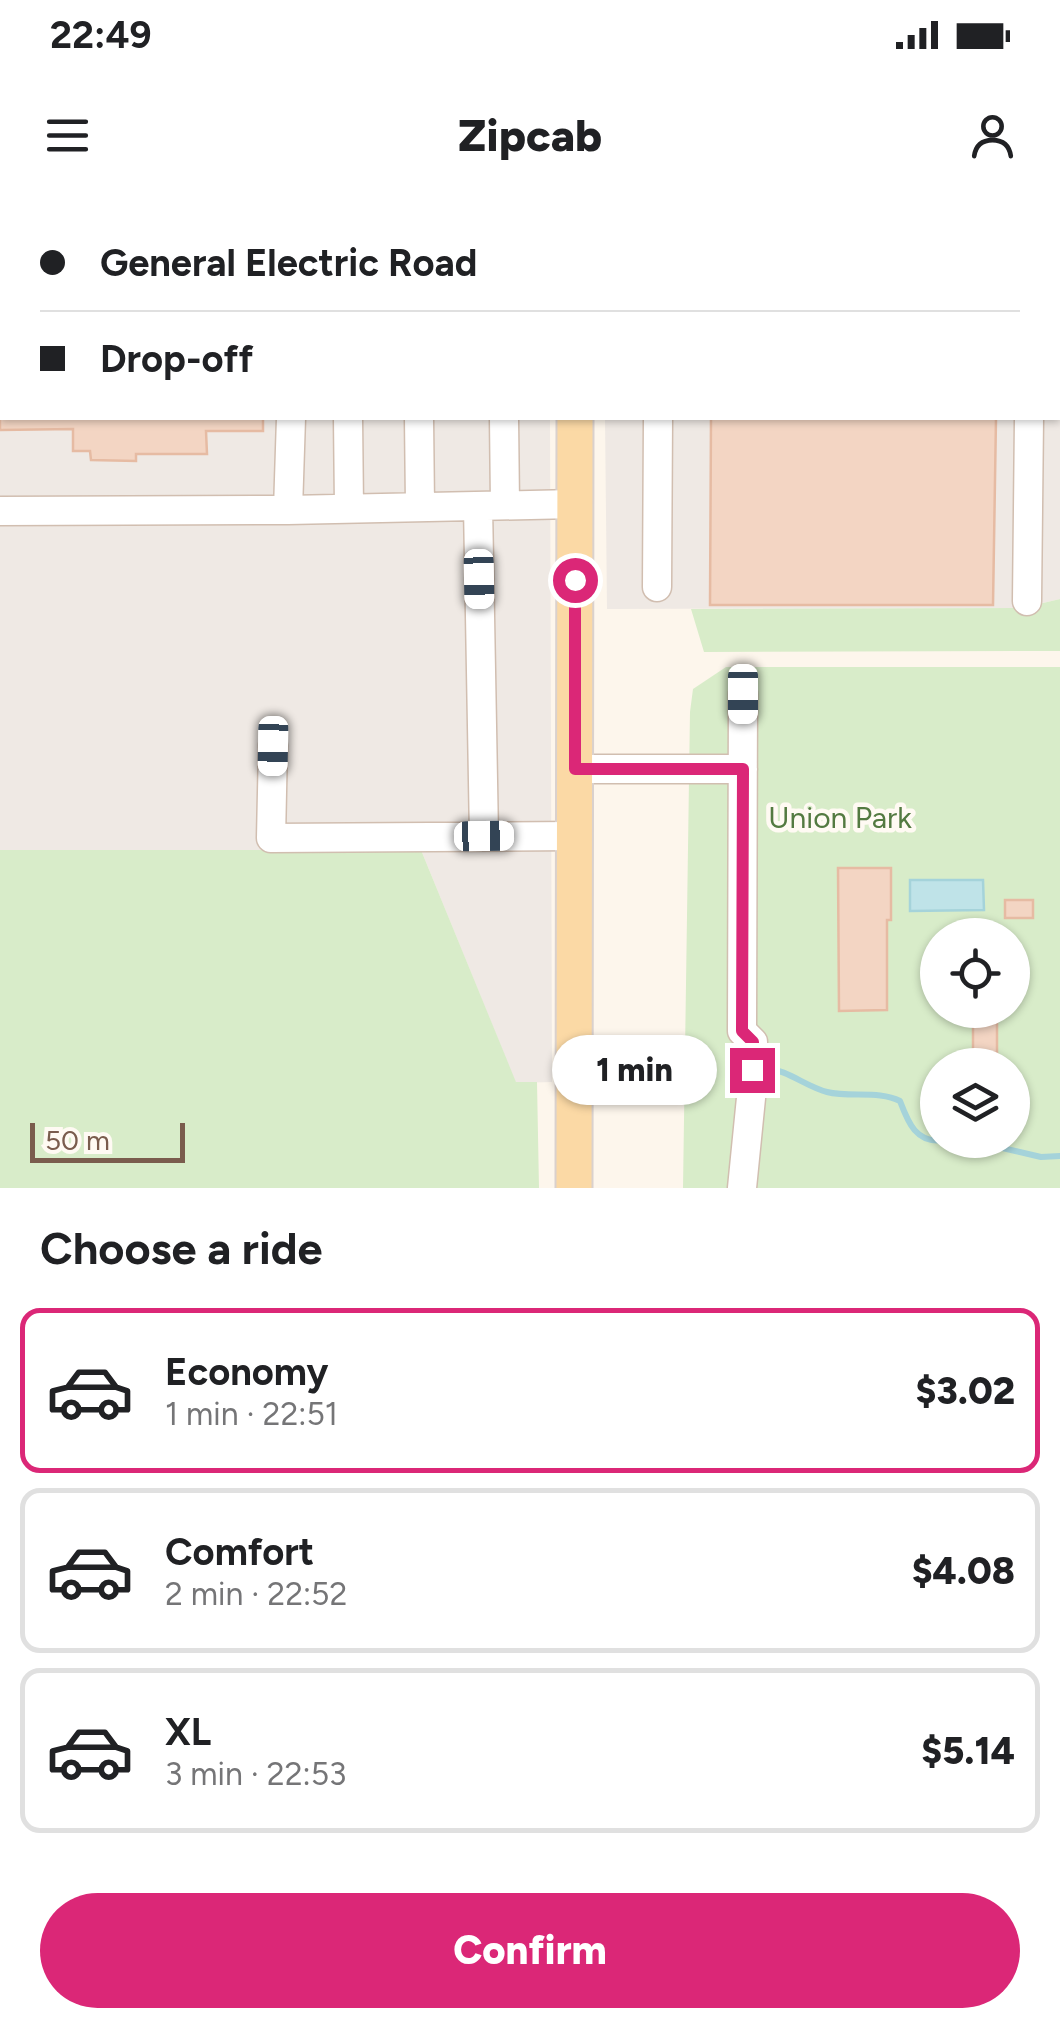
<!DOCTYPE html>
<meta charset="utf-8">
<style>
:root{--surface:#fff;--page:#f6f6f6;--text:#202124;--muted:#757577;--line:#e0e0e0;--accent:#db2777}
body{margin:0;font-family:Figtree,sans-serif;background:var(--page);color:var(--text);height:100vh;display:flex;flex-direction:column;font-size:38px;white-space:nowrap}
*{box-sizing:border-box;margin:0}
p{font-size:32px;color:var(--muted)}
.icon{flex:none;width:55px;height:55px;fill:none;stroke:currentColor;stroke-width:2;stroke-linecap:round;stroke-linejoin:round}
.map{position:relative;height:988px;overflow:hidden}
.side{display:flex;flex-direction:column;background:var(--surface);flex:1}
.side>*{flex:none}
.top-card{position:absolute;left:0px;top:0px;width:1060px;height:220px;box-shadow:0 2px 8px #0004;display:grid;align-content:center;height:220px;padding:0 40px;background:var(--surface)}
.tools{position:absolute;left:920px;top:718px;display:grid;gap:20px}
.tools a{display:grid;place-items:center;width:110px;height:110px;border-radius:50%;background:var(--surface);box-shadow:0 2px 8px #0004;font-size:50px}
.scale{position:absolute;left:30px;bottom:25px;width:155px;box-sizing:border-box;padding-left:10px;border:5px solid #7a5c4d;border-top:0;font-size:28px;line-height:35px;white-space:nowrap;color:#7a5c4d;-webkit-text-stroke:8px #fffaf3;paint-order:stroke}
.end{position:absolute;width:45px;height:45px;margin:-22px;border:12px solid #db2777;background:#fff;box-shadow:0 0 0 5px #fff}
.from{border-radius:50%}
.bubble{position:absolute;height:70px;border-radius:35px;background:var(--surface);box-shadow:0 2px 8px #0004;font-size:32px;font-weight:800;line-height:70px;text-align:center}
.car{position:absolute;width:30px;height:60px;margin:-30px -15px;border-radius:12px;box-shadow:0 0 8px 2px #0007;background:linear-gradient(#fff 24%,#345 0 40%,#fff 0 76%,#345 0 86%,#fff 0)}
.top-card b{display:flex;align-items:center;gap:35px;height:95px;font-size:38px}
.top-card b+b{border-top:2px solid var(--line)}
.top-card i{width:25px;height:25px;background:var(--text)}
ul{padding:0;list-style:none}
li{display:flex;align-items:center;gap:30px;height:165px;margin:0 20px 15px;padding:0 20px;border:5px solid var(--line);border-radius:20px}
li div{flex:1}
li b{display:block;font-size:38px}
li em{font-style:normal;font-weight:800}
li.active{border-color:var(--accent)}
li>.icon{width:90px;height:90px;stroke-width:1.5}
h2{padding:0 40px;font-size:45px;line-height:120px}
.action{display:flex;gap:20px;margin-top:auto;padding:20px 40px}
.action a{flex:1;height:115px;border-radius:60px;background:var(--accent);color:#fff;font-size:40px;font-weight:800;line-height:115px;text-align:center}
.status{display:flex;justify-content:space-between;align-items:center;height:70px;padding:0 50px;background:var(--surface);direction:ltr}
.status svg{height:28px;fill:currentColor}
header{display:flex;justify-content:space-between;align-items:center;height:130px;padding:0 40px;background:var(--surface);font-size:45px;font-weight:800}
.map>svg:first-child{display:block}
.industrial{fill:#efe9e4}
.green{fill:#d8ecc9;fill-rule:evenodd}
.water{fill:#bfe3e8;stroke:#a5d3da;stroke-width:2.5}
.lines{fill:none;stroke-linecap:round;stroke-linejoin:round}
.stream{stroke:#a5d3da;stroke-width:6}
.building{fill:#f3d5c3;stroke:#e6bba3;stroke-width:2.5}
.minor-casing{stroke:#d1beb0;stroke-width:31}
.major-casing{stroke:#dad1cd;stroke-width:39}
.minor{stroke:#fff;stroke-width:28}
.major{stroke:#fbd9a5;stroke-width:35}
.route{stroke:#db2777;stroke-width:12}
.labels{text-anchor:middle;stroke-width:9;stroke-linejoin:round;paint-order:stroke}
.park-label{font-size:30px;fill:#537a41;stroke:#fffaf3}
</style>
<div class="status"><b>22:49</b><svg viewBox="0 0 49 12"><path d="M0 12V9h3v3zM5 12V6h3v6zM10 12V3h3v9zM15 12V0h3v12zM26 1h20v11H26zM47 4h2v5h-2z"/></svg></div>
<header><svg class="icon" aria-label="menu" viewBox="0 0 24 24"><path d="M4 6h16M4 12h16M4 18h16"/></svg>Zipcab<svg class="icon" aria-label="person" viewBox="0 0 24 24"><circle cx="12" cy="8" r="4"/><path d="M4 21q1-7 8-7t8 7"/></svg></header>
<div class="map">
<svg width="1060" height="988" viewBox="0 0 1060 988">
<rect width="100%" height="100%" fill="#fdf6ec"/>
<path class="industrial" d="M 0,0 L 549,0 L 549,2 L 2,2 L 2,218 L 550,218 L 552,882 L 516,883 L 421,650 L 0,650 Z
M 604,0 L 1060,0 L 1060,399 L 1022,408 L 607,409 L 605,218 L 1058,218 L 1058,2 L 604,2 Z"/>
<path class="green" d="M 1060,399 L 1060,451 L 704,452 L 691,409 L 1022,408 Z
M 726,467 L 1060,467 L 1060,988 L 683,988 L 690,512 L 693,489 ZM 938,735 L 1012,735 L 1012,810 L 938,810 ZM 938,865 L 1012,865 L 1012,940 L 938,940 Z
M 0,650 L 421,650 L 516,882 L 537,882 L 539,988 L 0,988 Z"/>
<path class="water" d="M 910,680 L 983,680 L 984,710 L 910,711 Z"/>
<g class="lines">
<path class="stream" d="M 765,868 C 788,870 805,886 827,892 C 850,898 879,890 900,901 C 908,922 916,944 943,940
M 968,940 L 1041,957 L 1060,956"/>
</g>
<path class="building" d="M 0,0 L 263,0 L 263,2 L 2,2 L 2,218 L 263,218 L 263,231 L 206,231 L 207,254 L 136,254 L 136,261 L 91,260 L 90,251 L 73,251 L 73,229 L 0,230 Z
M 711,0 L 995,0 L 995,2 L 711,2 Z
M 711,218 L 996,218 L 993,405 L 710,405 Z
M 838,668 L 891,668 L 891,720 L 887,720 L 887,810 L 839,811 Z
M 1005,700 L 1033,700 L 1033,718 L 1005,718 Z
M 973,814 L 997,814 L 997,859 L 973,860 Z"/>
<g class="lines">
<g class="minor-casing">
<path id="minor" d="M 348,0 L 348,2
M 500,0 L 500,2
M 293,2 L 293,0
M 418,2 L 418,0
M 1026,2 L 1026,0
M 1058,110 L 1060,110
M 348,218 L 349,308
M 419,218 L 420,306
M 504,218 L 505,305
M 478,306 L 484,636
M 288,310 L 291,218
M 0,311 L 288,310 L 575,304
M 657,387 L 658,218
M 1027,401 L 1029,218
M 273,546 L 271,638 L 574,636
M 575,569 L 743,569
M 742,988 L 751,898 L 753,842 L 742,831 L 743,494"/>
</g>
<g class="major-casing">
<path id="major" d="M 574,0 L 574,2
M 574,988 L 575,218"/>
</g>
<use href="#minor" class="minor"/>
<use href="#major" class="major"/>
</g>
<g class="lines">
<path class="route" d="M 575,380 L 575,569 L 743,569 L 742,831 L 753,842 L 752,870"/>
</g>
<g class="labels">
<g class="park-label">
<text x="840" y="628">Union Park</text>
</g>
</g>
</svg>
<div class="tools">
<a><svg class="icon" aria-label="locate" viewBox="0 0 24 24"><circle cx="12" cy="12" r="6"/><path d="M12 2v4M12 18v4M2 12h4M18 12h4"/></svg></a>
<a><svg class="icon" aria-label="layers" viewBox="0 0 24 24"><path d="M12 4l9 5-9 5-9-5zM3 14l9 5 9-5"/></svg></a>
</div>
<div class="scale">50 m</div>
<i class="end from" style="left:575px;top:380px"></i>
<i class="end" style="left:752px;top:870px"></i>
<div class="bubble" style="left:552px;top:835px;width:165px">1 min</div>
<i class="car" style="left:479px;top:379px;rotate:179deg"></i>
<i class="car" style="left:743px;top:494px;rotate:180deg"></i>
<i class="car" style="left:273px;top:546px;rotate:181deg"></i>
<i class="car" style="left:484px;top:636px;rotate:89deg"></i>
<div class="top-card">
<b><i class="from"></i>General Electric Road</b>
<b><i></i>Drop-off</b>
</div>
</div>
<section class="side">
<h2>Choose a ride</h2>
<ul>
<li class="active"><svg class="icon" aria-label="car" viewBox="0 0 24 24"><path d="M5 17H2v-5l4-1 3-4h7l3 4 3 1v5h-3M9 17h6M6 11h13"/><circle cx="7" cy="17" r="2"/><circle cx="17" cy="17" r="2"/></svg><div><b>Economy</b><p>1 min · 22:51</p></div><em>$3.02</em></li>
<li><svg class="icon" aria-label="car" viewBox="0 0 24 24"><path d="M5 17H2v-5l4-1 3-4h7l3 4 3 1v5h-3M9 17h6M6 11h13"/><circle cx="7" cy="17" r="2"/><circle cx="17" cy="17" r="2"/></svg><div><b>Comfort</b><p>2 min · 22:52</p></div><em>$4.08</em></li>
<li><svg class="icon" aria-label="car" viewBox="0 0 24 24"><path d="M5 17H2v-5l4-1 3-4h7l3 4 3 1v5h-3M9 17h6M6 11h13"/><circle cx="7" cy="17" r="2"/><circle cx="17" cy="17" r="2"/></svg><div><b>XL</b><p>3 min · 22:53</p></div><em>$5.14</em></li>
</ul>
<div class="action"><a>Confirm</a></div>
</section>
